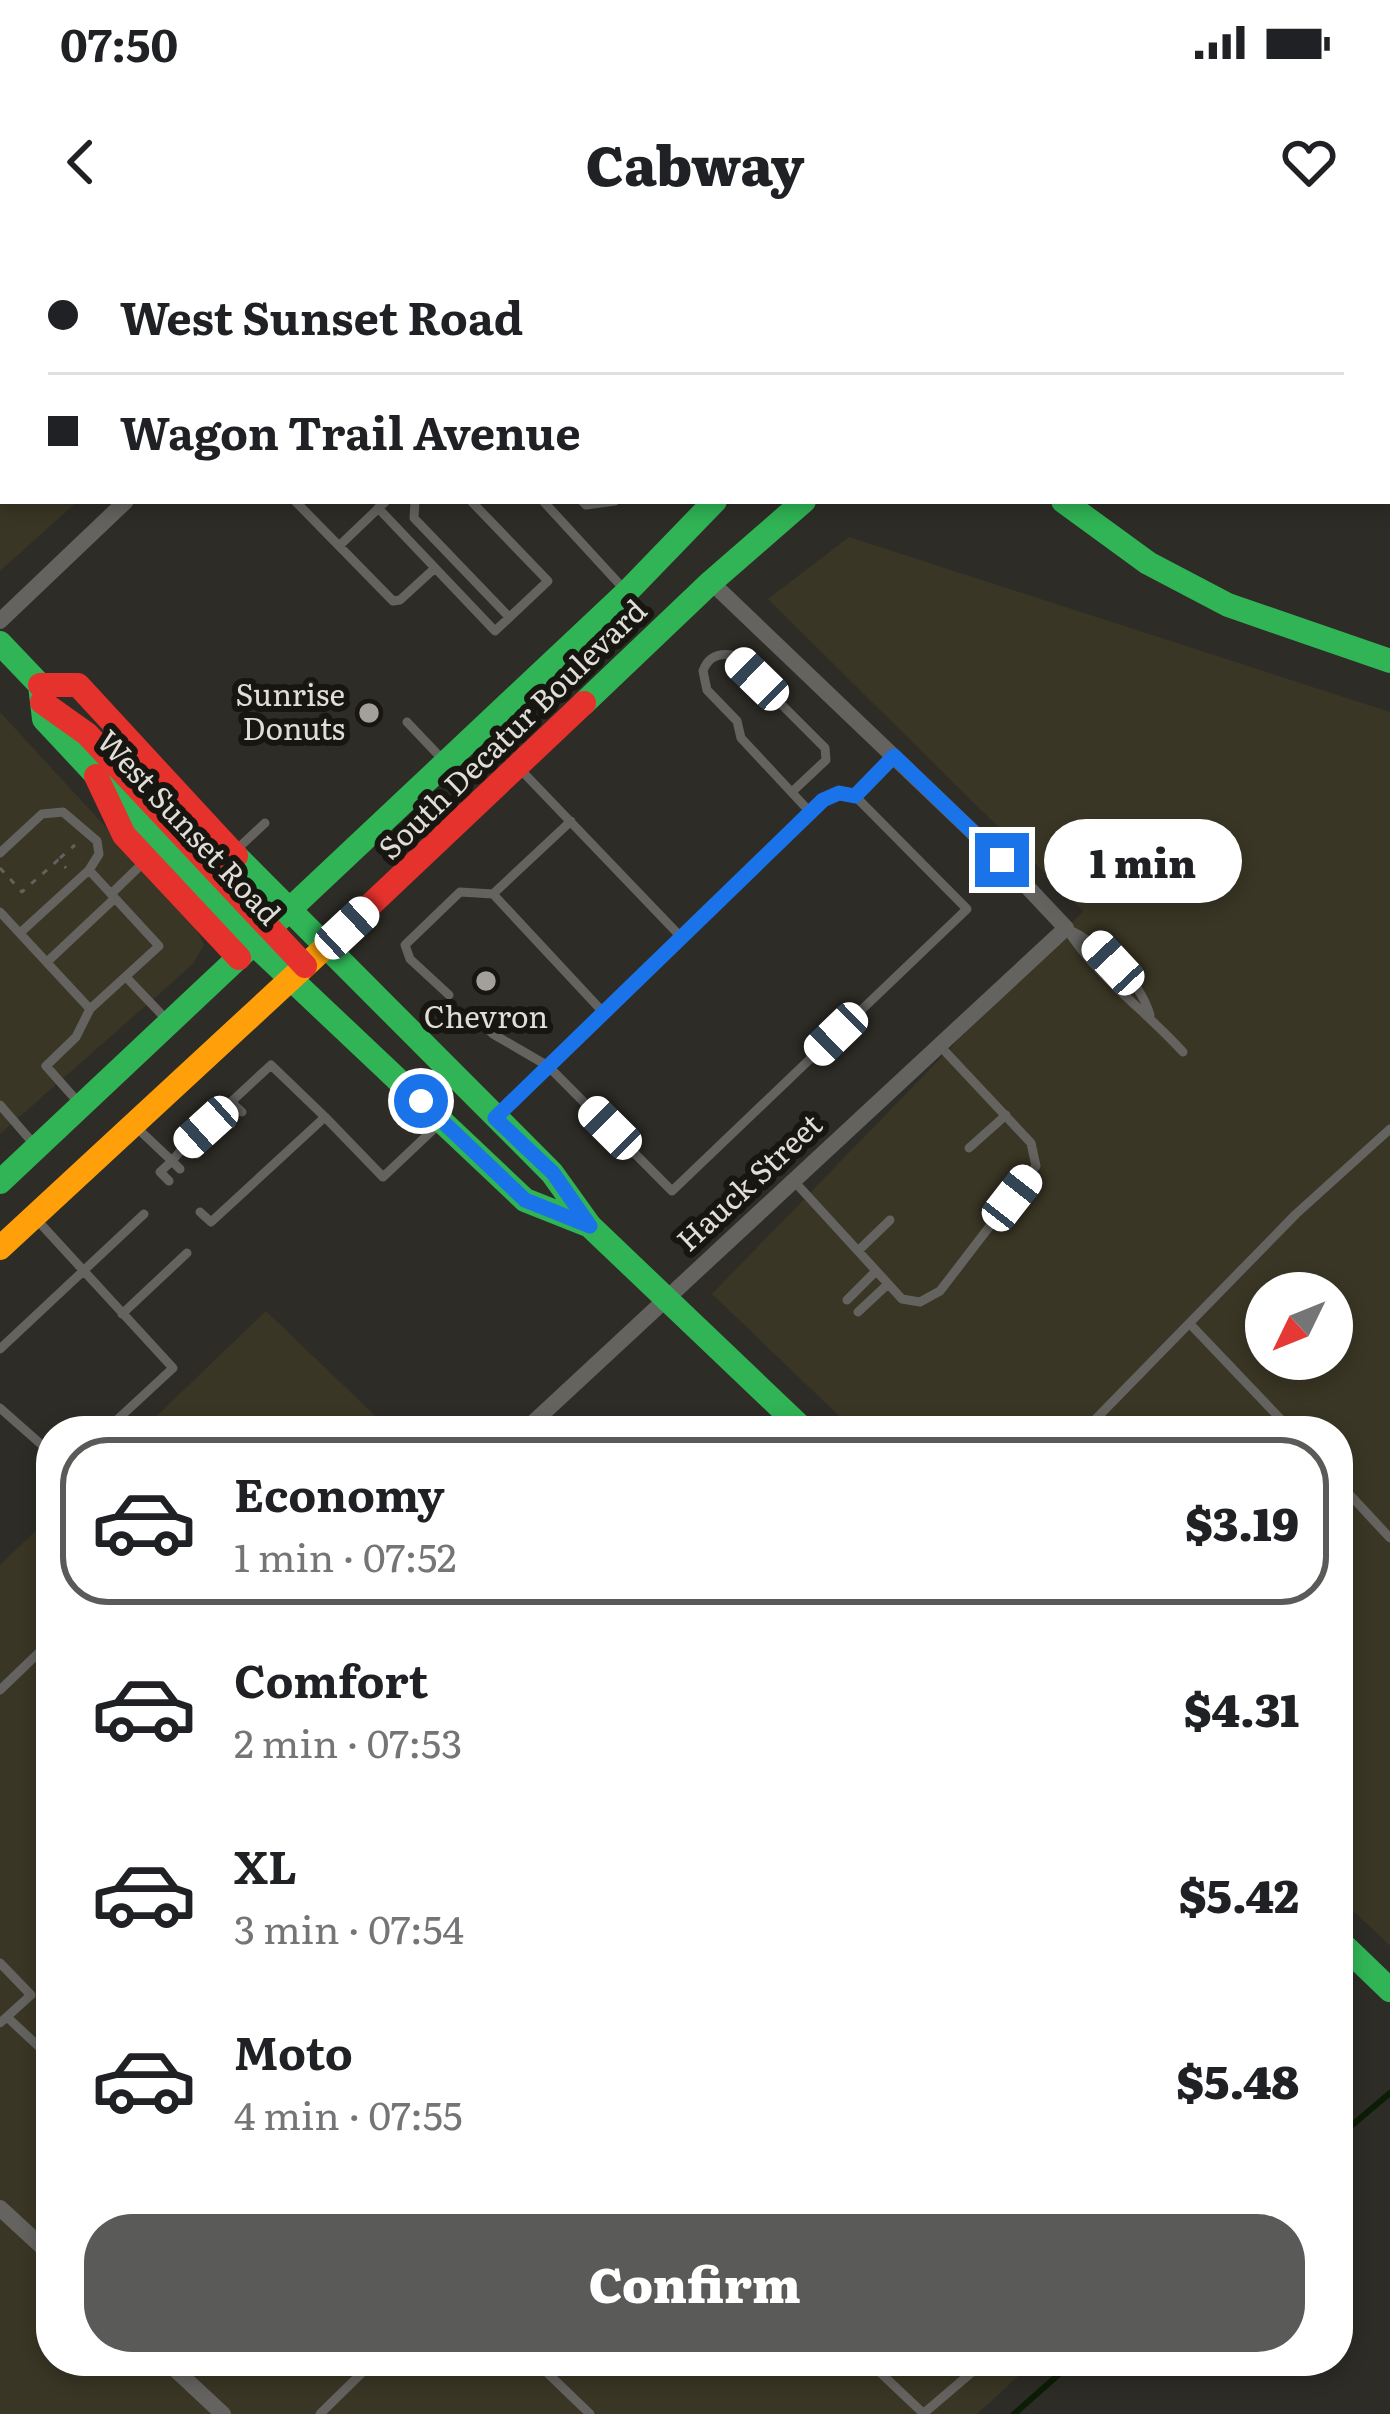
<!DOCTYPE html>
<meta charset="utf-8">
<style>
:root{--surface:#fff;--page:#f2f2f2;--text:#202124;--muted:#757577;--line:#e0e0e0;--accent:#5a5a58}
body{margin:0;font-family:Literata,serif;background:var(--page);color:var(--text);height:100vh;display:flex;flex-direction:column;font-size:45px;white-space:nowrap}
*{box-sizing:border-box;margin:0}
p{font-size:39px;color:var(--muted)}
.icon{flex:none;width:66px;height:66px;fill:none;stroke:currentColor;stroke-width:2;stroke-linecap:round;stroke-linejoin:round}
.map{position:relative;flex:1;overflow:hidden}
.panel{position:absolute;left:36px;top:1176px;width:1317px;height:960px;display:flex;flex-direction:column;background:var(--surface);border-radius:48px;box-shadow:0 6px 18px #0003}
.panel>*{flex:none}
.guide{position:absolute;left:0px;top:0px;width:1392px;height:264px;box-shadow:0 6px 18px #0003;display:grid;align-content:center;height:264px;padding:0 48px;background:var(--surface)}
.needle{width:78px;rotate:227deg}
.controls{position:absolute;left:1245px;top:1032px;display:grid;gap:24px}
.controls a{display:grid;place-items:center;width:108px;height:108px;border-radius:50%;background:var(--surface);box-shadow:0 6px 18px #0003;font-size:60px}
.end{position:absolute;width:54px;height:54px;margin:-27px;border:15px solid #1a73e8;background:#fff;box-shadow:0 0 0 6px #fff}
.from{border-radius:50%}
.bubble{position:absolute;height:84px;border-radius:42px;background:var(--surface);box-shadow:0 6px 18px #0003;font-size:39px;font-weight:800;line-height:84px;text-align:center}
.car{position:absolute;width:36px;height:72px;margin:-36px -18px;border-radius:15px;box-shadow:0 0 9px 3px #0007;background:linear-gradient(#fff 24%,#345 0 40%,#fff 0 76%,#345 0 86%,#fff 0)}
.guide b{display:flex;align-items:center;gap:42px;height:114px;font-size:45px}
.guide b+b{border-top:3px solid var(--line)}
.guide i{width:30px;height:30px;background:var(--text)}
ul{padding:21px 0 0;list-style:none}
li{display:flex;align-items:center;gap:36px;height:168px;margin:0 24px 18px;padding:0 24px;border:6px solid transparent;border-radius:48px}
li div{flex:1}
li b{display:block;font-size:45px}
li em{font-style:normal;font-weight:800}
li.selected{border-color:var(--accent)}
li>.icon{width:108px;height:108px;stroke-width:1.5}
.primary-button{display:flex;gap:24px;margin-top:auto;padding:24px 48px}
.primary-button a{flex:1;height:138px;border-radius:48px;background:var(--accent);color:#fff;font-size:48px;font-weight:800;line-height:138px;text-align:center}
.status{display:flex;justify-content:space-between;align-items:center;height:84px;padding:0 60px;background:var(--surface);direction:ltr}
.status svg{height:33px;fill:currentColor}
header{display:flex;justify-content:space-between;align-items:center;height:156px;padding:0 48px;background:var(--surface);font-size:54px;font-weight:800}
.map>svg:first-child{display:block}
.built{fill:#3a3625;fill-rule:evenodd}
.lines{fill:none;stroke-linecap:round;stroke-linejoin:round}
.stream{stroke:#0b1d05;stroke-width:6}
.path{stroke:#64625e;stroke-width:3;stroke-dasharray:6 9;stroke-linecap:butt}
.lane{stroke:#64635f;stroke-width:9}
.street{stroke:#64635f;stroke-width:16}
.fast{stroke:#30b455;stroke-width:24}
.slow{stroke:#ff9f0a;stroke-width:24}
.jam{stroke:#e5322d;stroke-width:24}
.route{stroke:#1a73e8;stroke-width:15}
.poi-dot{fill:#a2a098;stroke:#171611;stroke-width:4.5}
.labels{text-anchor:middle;stroke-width:12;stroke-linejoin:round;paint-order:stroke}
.poi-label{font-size:30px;fill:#e0ded6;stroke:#171611;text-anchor:end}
.street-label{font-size:30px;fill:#e0ded6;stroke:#171611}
</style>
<div class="status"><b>07:50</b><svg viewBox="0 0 49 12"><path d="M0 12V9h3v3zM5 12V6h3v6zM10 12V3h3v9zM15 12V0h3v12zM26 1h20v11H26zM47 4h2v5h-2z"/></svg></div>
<header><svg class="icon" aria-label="back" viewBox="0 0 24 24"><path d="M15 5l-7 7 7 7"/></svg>Cabway<svg class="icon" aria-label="heart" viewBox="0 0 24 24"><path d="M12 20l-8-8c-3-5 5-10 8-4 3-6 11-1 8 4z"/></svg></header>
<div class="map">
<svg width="1390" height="2174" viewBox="0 0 1390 2174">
<rect width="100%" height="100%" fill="#2e2c26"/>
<path class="built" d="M 0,0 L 369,0 L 3,3 L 3,261 L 78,261 L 0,331 Z
M 849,297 L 1390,472 L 1390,1706 L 1338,1656 L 1338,1191 L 855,1191 L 712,1054 L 1083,671 L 768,359 ZM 1266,1053 L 1332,1053 L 1332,1119 L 1266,1119 Z
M 0,472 L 192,681 L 204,705 L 193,724 L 0,894 Z
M 266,1071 L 391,1191 L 141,1191 Z
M 51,1276 L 51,2121 L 1035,2121 L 977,2174 L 0,2174 L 0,1325 Z"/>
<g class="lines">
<path class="stream" d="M 1338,1897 L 1390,1853
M 1014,2174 L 1074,2121"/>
<path class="path" d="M 60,618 L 75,605
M 0,628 L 22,652 L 58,620 L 66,628"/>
<path class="lane" d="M 383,0 L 387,3
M 504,0 L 507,3
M 630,0 L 632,3
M 222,3 L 225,0
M 463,3 L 465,0
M 0,253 L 3,254
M 295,261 L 393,361 L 400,360 L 435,328
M 415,261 L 414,278 L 509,377
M 543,261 L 623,348
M 582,261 L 586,265 L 615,261
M 378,268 L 495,391 L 548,341 L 471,261
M 339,306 L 386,261
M 407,482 L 445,522
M 519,528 L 681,697
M 793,551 L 826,520 L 825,508 L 732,415 C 718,413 708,417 703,431 L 707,450 L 737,481 L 741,498 L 810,572
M 571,581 L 493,654 L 602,771
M 234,612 L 265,583
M 0,613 L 42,574 L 63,572 L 97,601 L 99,614 L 89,630
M 111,654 L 146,620
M 0,672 L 90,769
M 1066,688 C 1098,738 1144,769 1183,812
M 1066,688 C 1100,704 1139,738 1150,775
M 20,693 L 89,630 L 159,706 L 90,769 L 76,797 L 46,826 L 78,862
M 47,722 L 115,658
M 126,737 L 166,779
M 449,755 L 410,719 L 405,705 L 460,652 L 493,654
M 480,782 L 493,794 L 548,826 L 672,951 L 967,669 L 855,556
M 231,862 L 271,825 L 325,877
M 0,865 L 33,903
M 499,874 L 823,560 L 839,553 L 855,556 L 894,516
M 231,884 L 220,873 L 231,862 L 242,872
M 135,886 L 172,921 L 160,932 L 169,941
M 969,908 L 1006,875
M 197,914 L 186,904 L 205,887 L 215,897
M 180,929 L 172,921 L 186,904
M 793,940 L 902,1059 L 920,1062 L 940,1051 L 1036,926 L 1031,903 L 940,806
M 200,972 L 211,982 L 325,877 L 383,937 L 438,885
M 38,981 L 173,1128 L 105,1191
M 858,1011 L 890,980
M 847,1060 L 876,1031
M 858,1072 L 888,1044
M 122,1074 L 187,1013
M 1191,1085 L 1292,1191
M 0,1109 L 144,974
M 0,1168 L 51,1213
M 1084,1191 L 1296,974 L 1390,889
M 1338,1242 L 1390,1298
M 0,1450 L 51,1401
M 0,1723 L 31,1755 L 0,1783
M 7,1777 L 51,1818
M 535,2121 L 590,2174
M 868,2121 L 924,2174
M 320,2174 L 374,2121
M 923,2174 L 985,2121"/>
<path class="street" d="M 0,381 L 126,261
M 524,1191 L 1066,688 L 1002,620 L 711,342
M 0,1968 L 51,2015
M 166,2121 L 223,2174"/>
<path class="fast" d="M 787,0 L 790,3
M 1216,0 L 1220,3
M 1300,0 L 1304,3
M 977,3 L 980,0
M 1085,3 L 1088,0
M 1389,73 L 1390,73
M 1389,142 L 1390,143
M 1063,261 L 1148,323 L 1228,365 L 1390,421
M 0,403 L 40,445 L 44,479 L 254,704 L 525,960 L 588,985
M 584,463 L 711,342 L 804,261
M 236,616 L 552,933 L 590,986 L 805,1191
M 0,942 L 627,352 L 715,261
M 1338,1700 L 1390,1750"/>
<path class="slow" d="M 0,1008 L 346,688"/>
<path class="jam" d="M 811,0 L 814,3
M 40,445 L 78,445 L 236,616
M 42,462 L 87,494 L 305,726
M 96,536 L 124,595 L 239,718
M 346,688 L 584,463"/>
</g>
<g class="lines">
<path class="route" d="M 421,861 L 525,960 L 590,986 L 553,933 L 495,878 L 823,560 L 839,553 L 855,556 L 894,516 L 1002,620"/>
</g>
<g class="poi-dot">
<circle cx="369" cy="473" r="12"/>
<circle cx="486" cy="741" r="12"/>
</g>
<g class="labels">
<g class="poi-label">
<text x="345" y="466">Sunrise<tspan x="345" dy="34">Donuts</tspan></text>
<text x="486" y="788" text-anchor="middle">Chevron</text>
</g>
<g class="street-label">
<text transform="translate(513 490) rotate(-44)" y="10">South Decatur Boulevard</text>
<text transform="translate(188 588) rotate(47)" y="10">West Sunset Road</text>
<text transform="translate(750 943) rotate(-43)" y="10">Hauck Street</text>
</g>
</g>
</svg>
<div class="controls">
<a><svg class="needle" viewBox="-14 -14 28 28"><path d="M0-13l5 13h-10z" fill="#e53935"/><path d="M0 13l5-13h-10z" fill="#757577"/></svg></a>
</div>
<i class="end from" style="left:421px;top:861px"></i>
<i class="end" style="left:1002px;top:620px"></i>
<div class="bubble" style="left:1044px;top:579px;width:198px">1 min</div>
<i class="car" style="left:757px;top:439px;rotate:314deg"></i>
<i class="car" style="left:347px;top:688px;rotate:47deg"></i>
<i class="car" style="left:1113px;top:723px;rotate:317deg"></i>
<i class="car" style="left:836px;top:794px;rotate:226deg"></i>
<i class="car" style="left:206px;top:887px;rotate:228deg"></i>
<i class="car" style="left:610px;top:888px;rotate:315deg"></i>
<i class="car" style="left:1012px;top:958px;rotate:38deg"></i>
<div class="guide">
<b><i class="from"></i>West Sunset Road</b>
<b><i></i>Wagon Trail Avenue</b>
</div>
<section class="panel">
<ul>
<li class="selected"><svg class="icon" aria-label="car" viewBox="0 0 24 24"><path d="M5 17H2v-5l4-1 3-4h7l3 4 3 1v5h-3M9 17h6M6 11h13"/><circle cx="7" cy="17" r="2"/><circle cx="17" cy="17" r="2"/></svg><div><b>Economy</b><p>1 min · 07:52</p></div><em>$3.19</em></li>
<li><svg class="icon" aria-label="car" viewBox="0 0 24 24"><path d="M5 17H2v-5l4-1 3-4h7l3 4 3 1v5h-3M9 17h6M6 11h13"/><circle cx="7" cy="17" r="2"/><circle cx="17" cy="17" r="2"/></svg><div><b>Comfort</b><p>2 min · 07:53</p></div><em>$4.31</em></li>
<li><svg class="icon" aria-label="car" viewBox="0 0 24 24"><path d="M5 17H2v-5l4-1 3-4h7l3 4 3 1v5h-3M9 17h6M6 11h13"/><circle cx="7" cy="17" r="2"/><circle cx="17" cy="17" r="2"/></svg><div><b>XL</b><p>3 min · 07:54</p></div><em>$5.42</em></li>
<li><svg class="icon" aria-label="car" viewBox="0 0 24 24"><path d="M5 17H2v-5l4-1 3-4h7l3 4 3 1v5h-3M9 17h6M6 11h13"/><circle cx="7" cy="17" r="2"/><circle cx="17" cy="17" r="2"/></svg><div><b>Moto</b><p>4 min · 07:55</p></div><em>$5.48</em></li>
</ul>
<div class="primary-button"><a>Confirm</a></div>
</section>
</div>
